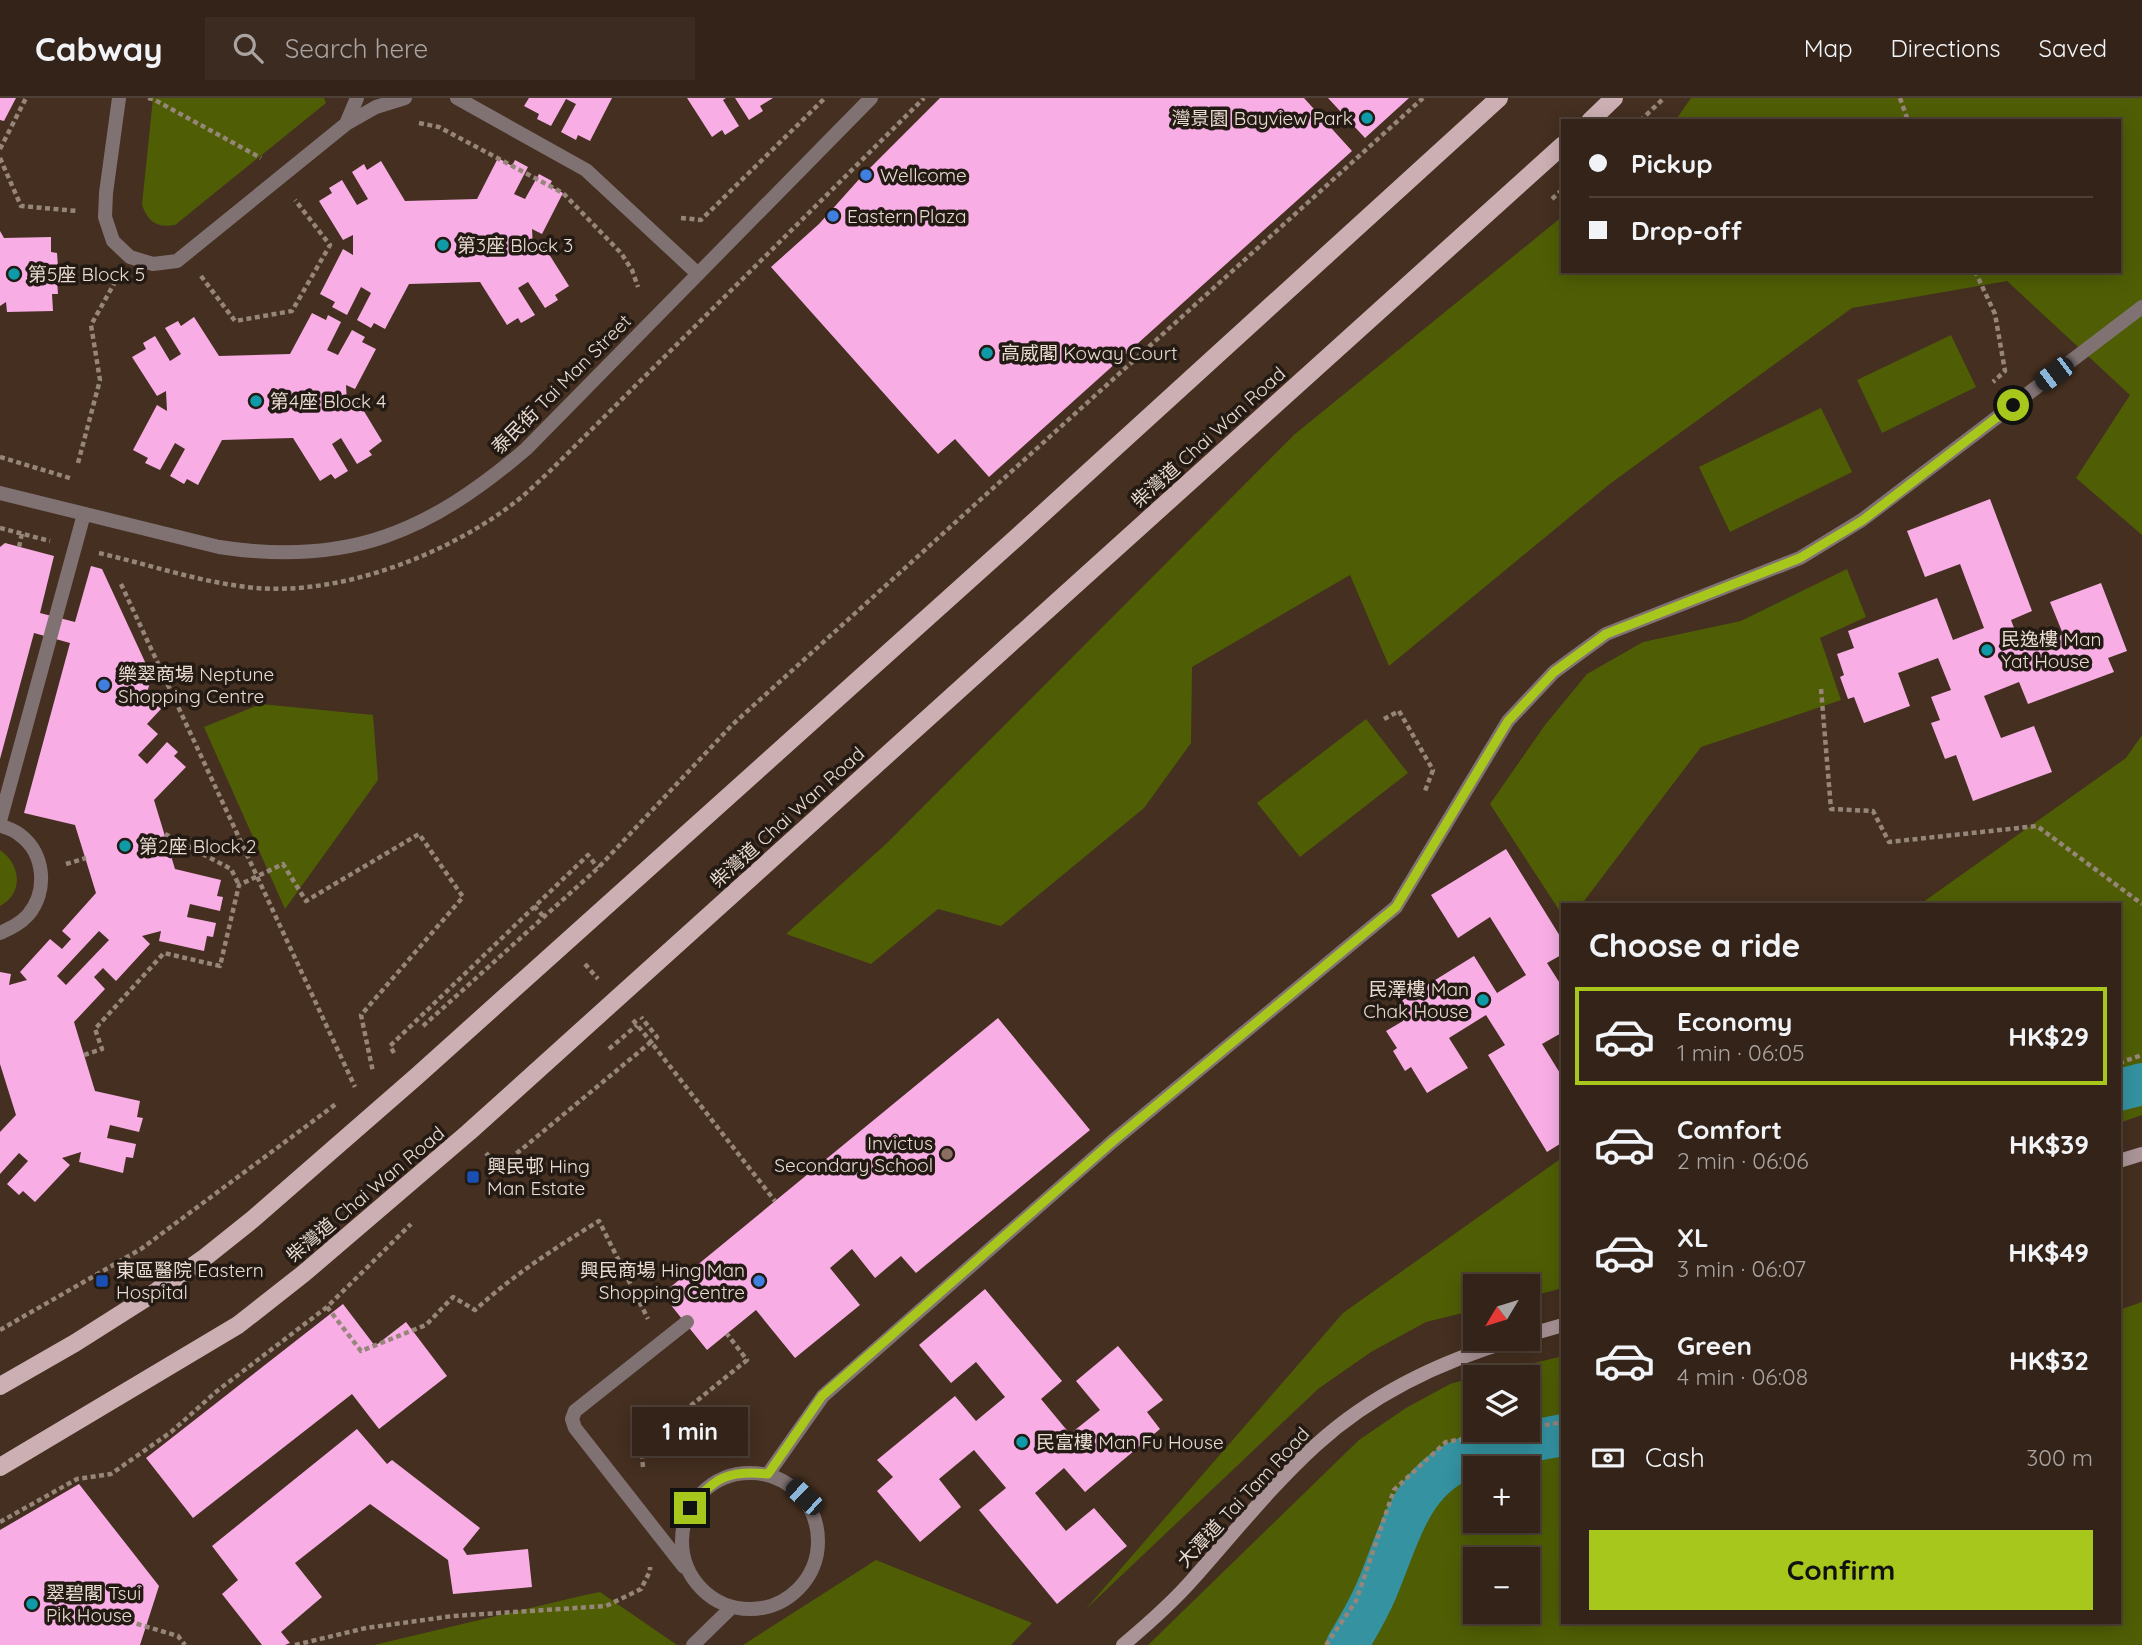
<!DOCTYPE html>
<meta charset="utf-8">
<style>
:root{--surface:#332318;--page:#3b2b21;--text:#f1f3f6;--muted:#a9a4a2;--line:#4e4037;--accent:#a8c71c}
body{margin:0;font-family:Quicksand,"Noto Sans TC",sans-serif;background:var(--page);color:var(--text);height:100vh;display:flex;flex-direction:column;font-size:26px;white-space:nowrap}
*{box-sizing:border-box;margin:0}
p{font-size:23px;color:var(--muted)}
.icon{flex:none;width:38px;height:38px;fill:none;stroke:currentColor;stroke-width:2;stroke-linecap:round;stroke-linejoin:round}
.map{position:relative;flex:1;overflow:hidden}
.drawer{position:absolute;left:1561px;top:805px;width:560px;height:721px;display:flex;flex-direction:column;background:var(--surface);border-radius:0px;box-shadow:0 4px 18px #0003,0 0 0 2px var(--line)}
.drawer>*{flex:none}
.guide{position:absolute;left:1561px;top:21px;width:560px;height:154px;border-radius:0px;box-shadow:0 4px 18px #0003,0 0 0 2px var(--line);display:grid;align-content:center;height:154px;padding:0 28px;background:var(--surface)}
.needle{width:46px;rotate:232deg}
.tools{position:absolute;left:1463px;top:1176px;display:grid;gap:14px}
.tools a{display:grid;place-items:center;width:77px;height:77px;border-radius:0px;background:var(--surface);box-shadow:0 4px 18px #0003,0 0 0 2px var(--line);font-size:35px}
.end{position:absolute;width:32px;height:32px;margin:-16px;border:9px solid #a8c71c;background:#111;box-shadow:0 0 0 4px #111}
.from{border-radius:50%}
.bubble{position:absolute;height:49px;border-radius:0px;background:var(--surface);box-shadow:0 4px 18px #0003,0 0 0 2px var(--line);font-size:23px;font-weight:800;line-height:49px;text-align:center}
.car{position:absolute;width:21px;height:42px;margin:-21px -10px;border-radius:9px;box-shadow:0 0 5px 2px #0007;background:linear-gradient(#222 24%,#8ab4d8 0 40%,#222 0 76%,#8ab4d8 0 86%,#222 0)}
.guide b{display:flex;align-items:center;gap:24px;height:66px;font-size:26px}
.guide b+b{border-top:2px solid var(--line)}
.guide i{width:18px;height:18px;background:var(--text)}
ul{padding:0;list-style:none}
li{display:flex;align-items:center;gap:21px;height:98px;margin:0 14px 10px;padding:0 14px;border:4px solid transparent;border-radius:0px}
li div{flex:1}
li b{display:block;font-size:26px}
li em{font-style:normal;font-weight:800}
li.current{border-color:var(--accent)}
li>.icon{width:63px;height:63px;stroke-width:1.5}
h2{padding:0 28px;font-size:32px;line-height:84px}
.pay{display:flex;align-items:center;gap:18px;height:77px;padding:0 28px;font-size:26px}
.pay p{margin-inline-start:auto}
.button{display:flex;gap:14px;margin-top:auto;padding:14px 28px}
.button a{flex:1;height:80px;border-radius:0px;background:var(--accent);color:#111;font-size:28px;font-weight:800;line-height:80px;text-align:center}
header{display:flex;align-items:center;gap:42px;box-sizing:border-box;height:98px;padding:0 35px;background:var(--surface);border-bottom:2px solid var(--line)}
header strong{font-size:33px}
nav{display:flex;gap:38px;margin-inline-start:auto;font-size:24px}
.search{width:490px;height:63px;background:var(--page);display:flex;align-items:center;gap:18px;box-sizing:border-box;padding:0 24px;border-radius:0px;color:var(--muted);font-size:26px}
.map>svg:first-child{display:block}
.green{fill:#4f5e05;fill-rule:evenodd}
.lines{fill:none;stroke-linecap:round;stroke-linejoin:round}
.canal{stroke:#3492a1;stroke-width:42}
.building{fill:#f8aee5;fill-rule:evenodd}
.path{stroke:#968579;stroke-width:4.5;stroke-dasharray:5 3.5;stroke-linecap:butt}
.lane{stroke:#807273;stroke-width:14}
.street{stroke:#807273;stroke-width:14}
.secondary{stroke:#aa9497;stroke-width:14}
.primary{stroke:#cbafb2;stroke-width:18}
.route{stroke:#a8c71c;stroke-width:9}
.culture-dot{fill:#0f9aa8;stroke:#231a13;stroke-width:2.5}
.shop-dot{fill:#3f7fe0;stroke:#231a13;stroke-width:2.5}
.education-dot{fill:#8d6e63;stroke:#231a13;stroke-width:2.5}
.transit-dot{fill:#1a4fb4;stroke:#231a13;stroke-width:2.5}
.labels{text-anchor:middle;stroke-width:7;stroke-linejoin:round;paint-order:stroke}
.poi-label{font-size:19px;fill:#eadcd3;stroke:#231a13;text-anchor:start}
.street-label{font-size:19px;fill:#eadcd3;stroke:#231a13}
</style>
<header>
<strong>Cabway</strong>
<div class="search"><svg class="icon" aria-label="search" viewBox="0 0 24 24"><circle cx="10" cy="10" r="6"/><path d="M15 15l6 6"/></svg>Search here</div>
<nav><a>Map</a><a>Directions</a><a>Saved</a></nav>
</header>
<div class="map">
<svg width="2142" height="1547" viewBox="0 0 2142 1547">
<rect width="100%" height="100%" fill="#442f20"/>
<path class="green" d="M 153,0 L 324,0 L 326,5 L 175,127 C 157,130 148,124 142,107 Z
M 1691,0 L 2142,0 L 2142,437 L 2076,380 L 2130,297 L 2007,183 L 1852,210 L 1611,385 L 1389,568 L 1350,477 L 1192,569 L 1191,645 L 1144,710 L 1001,828 L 938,811 L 871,866 L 786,836 L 886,746 L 1295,336 L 1563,118 L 1563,173 L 2119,173 L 2119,23 L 1675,23 Z
M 1951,237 L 1976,289 L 1882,335 L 1857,282 Z
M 1821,310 L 1852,374 L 1730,434 L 1699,369 Z
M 1847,471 L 1866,519 L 1820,540 L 1841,602 L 1701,649 L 1581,807 L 1563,807 L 1563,818 L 1490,706 L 1545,627 L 1587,576 L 1643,544 L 1741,523 Z
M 261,606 L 373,617 L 378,682 L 285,811 L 204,629 Z
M 1366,621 L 1408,675 L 1300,759 L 1257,705 Z
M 2142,637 L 2142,1017 L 2119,1025 L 2119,807 L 1919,807 L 2126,660 Z
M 0,752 C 21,766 24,796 0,808 Z
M 1563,1059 L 1563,1190 L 1528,1199 L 1528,1188 L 1475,1188 L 1475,1212 L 1426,1224 L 1371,1254 L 1318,1291 L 1085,1512 L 1343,1215 Z
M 2142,1204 L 2142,1547 L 1148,1547 L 1359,1342 L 1406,1310 L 1450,1286 L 1475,1279 L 1475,1332 L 1528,1332 L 1528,1279 L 1476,1279 L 1563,1258 L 1563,1524 L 2119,1524 L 2119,1212 ZM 1475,1370 L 1528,1370 L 1528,1423 L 1475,1423 ZM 1475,1461 L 1528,1461 L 1528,1514 L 1475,1514 Z
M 876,1462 L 1032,1525 L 1011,1547 L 743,1547 Z
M 600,1494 L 677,1547 L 374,1547 L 585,1497 Z"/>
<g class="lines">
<path class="canal" d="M 2119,992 L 2142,986
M 1347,1547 C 1358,1529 1369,1510 1377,1491 C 1398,1442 1408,1388 1459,1363 C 1491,1348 1528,1344 1563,1337"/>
</g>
<path class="building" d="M 0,0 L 16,0 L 4,23 L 0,22 Z
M 529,0 L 612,0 L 590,43 L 578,37 L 576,42 L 561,34 L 576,6 L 566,1 L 551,28 L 537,21 L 539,16 L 524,8 Z
M 687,0 L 726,0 L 723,2 L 739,28 L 725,37 L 722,32 L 712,39 Z
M 735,0 L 773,0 L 760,8 L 763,13 L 749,22 Z
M 940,0 L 1304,0 L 1352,53 L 989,379 L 955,341 L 938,356 L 771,169 L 819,126 L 862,78 Z
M 1328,0 L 1409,0 L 1365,40 Z
M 498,60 L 512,68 L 515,62 L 528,69 L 514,96 L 525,101 L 539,76 L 552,83 L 549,88 L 563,95 L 542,136 L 532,131 L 533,150 L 542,145 L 569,188 L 555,197 L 558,202 L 545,210 L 528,184 L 518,190 L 535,217 L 521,225 L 518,220 L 507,227 L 480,184 L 409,186 L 385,231 L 374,225 L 371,230 L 357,222 L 371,195 L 361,189 L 347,217 L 332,209 L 335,204 L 320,196 L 343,151 L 353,157 L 353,137 L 343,142 L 319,103 L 332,95 L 329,90 L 342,82 L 357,107 L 368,101 L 352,74 L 364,66 L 367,72 L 381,63 L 405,103 L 477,101 Z
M 0,133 L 4,140 L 51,139 L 51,154 L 57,155 L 58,169 L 28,170 L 28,183 L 57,181 L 58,196 L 52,196 L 53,213 L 7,214 L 6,204 L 0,208 Z
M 312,215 L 326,222 L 328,217 L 341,224 L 327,252 L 338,257 L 352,232 L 365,239 L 362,244 L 376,251 L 355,291 L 346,287 L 347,306 L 356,300 L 382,343 L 369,353 L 372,357 L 357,366 L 341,340 L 332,346 L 348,373 L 335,381 L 331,376 L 320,383 L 293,340 L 222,342 L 198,387 L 187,381 L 184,386 L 170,378 L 185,351 L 175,345 L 160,372 L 145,365 L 148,360 L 133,352 L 157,307 L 167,313 L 166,293 L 157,298 L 132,259 L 146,251 L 143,245 L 155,238 L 170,263 L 181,256 L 165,230 L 178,223 L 181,228 L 194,219 L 219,258 L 290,256 Z
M 1990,401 L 2032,513 L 2011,522 L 2022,551 L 2063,536 L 2050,504 L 2101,485 L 2127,553 L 2108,560 L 2114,574 L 2028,606 L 2019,584 L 1984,598 L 2001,640 L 2034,628 L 2052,674 L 1973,703 L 1956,657 L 1945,661 L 1931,625 L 1940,622 L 1931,599 L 1951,592 L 1938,560 L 1898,575 L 1910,608 L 1864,625 L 1854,599 L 1848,601 L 1840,579 L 1844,577 L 1837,556 L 1854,550 L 1848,533 L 1937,500 L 1953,542 L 1984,530 L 1960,466 L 1925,479 L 1907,433 Z
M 5,445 L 54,458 L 40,515 L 75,524 L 91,468 L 102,471 L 152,579 L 146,597 L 161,611 L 147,626 L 158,636 L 138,657 L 147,666 L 167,644 L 178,654 L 174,658 L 186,669 L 154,702 L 175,771 L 221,782 L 217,798 L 223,799 L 220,813 L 190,806 L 187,819 L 216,825 L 213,839 L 207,838 L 204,853 L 159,843 L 161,833 L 142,838 L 150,846 L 116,883 L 103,870 L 94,879 L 105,891 L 74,924 L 95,993 L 140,1003 L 137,1019 L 143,1020 L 139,1034 L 110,1027 L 107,1040 L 136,1046 L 133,1060 L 126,1059 L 123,1075 L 79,1064 L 81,1054 L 62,1060 L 70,1067 L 35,1104 L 23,1093 L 19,1097 L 7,1086 L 28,1063 L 19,1055 L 0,1076 L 0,1034 L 16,1017 L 0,966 L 0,874 L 11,876 L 9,887 L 27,882 L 20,874 L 50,841 L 62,851 L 71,841 L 62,833 L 96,795 L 75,727 L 24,715 L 70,545 L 34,535 L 0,661 L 0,449 ZM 99,833 L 109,842 L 66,887 L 57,878 Z
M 1506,751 L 1563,843 L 1563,856 L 1547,865 L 1563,890 L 1563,934 L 1542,946 L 1563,980 L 1563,1044 L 1547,1054 L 1488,957 L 1505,947 L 1486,917 L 1449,940 L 1468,970 L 1427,995 L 1411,969 L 1405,973 L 1393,953 L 1397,950 L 1386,933 L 1403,923 L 1393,908 L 1474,858 L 1497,895 L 1526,877 L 1490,819 L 1458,840 L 1431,797 Z
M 998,920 L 1090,1032 L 916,1175 L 901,1158 L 875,1180 L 852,1151 L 830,1170 L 860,1207 L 795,1260 L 756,1212 L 707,1252 L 662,1196 Z
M 985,1191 L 1062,1283 L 1041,1301 L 1070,1336 L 1100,1312 L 1076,1283 L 1118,1248 L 1163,1302 L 1147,1314 L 1160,1331 L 1085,1394 L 1064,1370 L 1035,1395 L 1066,1433 L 1094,1410 L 1127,1448 L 1057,1506 L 979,1412 L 1006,1390 L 974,1352 L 939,1381 L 961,1409 L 920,1444 L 877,1393 L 893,1379 L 877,1362 L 955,1298 L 976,1323 L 1005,1299 L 976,1264 L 951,1285 L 919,1247 Z
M 343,1206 L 375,1248 L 406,1224 L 447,1278 L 379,1331 L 352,1296 L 193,1420 L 146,1360 Z
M 357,1331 L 387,1366 L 392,1362 L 480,1430 L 463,1451 L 467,1457 L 528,1451 L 532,1489 L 453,1496 L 448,1462 L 370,1406 L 295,1465 L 322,1499 L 281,1534 L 290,1545 L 285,1547 L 262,1547 L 222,1496 L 238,1482 L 212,1448 Z
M 79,1386 L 159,1488 L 140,1547 L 0,1547 L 0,1432 Z"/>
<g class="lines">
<path class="path" d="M 148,0 L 153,1 L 261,60
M 1900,0 L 1908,23
M 1640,23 L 1664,0
M 419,25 L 439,29 L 563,95 L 621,155 L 632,172 L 638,189
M 0,51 L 26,0
M 0,60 L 21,108 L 77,113
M 1552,101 L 1563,91
M 681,120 L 701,122 L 825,0
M 1975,173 L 1995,216 L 2005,273 L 1993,284
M 201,178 L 235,223 L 292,213 L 330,147 L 295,102
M 0,359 L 73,381
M 78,365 L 100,282 L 91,227 L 115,184
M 0,430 L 50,443
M 19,449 L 22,435
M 99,455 C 151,467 202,485 256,490 C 341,497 443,458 510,408 C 524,398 537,385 550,373 L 924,0
M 121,486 L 355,989
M 1821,591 L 1831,711 L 1873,713 L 1889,744 L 2037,728 L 2142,806
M 1384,621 L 1399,613 L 1433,672 L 1425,693
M 165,736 L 231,771 L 239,787
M 66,766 L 86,760
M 534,808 L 545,820
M 585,866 L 598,881
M 633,922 L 651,944 L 657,939 L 641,919
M 423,928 L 598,770 L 732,627 L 1423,0
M 609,951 L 637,927
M 394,955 L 390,948 L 588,757 L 598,770
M 84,957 L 102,951 L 95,931 L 164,855 L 220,868 L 239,787 L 283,766 L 306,803 L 419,736 L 463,799 L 361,917 L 373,974
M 2119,965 L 2142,957
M 486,1055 L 499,1070 L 651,944 L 775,1103
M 327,1209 L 361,1253 L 426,1227 L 453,1199 L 475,1212 C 515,1176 553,1151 599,1123 L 648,1221
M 0,1232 L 141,1151 L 336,1006
M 1528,1330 L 1563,1324
M 643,1369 L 641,1348 L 747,1262 L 727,1236
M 0,1424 L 77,1381 L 111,1376 L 171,1334 L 217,1293 L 327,1209 L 411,1126
M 104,1516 L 178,1538 L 185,1547
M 295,1547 L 366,1530 L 453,1518 L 606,1508 L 641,1491 L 650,1473 L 650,1469
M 1326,1547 L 1356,1503 L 1394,1392 L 1446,1344 L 1516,1332"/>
<path class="lane" d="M 119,0 L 106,95 L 105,119 L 113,143 L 130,159 L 153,166 L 177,163 L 346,26 L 376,9 L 405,0
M 457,0 L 586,72 L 698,176
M 346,26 L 357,0
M 0,723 L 84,416
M 0,727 C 6,730 15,732 20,737 C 45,755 48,794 28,817 C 20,826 11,830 0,835
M682 1443a68 68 0 1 1 136 0a68 68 0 1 1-136 0Z
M 768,1376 L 823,1298 L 1113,1043 L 1396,809 L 1508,623 L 1554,574 L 1606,536 L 1800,460 L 1862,422 L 2142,209
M 684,1469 L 575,1330 L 572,1321 L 575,1313 L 687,1224
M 693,1547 L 732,1509"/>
<path class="street" d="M 0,395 L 219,449 C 348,469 429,434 526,351 L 871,0"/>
<path class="secondary" d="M 2119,1063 L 2142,1056
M 1528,1237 L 1563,1227
M 1123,1547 C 1148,1526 1172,1505 1193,1481 C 1233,1436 1271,1388 1316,1347 C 1373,1295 1443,1262 1517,1241"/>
<path class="primary" d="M 1590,23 L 1614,0
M 0,1288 L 75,1245 L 157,1193 L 203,1161 L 253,1121 L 417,978 L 1016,440 L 1499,0
M 0,1369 L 238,1227 L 303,1176 L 469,1034 L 1563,47"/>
</g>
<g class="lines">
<path class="route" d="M 690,1410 C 714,1379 729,1372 768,1376 L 822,1298 L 1113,1043 L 1396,809 L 1508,623 L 1554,574 L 1606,536 L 1800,460 L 1863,422 L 2013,307"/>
</g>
<g class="culture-dot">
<circle cx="1367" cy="20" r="7"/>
<circle cx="443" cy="147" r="7"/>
<circle cx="14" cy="176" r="7"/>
<circle cx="987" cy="255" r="7"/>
<circle cx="256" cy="303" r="7"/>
<circle cx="1987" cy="552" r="7"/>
<circle cx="125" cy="748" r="7"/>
<circle cx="1483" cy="902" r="7"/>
<circle cx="1022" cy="1344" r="7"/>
<circle cx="32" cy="1506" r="7"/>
</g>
<g class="shop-dot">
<circle cx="866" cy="77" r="7"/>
<circle cx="833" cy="118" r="7"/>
<circle cx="104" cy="587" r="7"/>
<circle cx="759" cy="1183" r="7"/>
</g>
<circle class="education-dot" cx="947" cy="1056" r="7"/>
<g class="transit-dot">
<rect x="466" y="1072" width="14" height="14" rx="3.5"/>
<rect x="95" y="1176" width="14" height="14" rx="3.5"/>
</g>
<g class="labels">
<g class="poi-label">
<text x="1353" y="27" text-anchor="end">灣景園 Bayview Park</text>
<text x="880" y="84">Wellcome</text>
<text x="847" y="125">Eastern Plaza</text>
<text x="457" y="154">第3座 Block 3</text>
<text x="28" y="183">第5座 Block 5</text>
<text x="1001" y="262">高威閣 Koway Court</text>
<text x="270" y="310">第4座 Block 4</text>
<text x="2001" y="548">民逸樓 Man<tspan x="2001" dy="22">Yat House</tspan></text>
<text x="118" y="583">樂翠商場 Neptune<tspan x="118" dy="22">Shopping Centre</tspan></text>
<text x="139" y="755">第2座 Block 2</text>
<text x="1469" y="898" text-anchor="end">民澤樓 Man<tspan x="1469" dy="22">Chak House</tspan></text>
<text x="933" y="1052" text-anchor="end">Invictus<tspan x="933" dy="22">Secondary School</tspan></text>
<text x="487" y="1075">興民邨 Hing<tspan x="487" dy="22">Man Estate</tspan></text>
<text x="116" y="1179">東區醫院 Eastern<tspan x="116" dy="22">Hospital</tspan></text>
<text x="745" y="1179" text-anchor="end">興民商場 Hing Man<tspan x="745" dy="22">Shopping Centre</tspan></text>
<text x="1036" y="1351">民富樓 Man Fu House</text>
<text x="46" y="1502">翠碧閣 Tsui<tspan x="46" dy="22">Pik House</tspan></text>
</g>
<g class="street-label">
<text transform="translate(561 286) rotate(-45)" y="7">泰民街 Tai Man Street</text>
<text transform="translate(1208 339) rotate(-42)" y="7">柴灣道 Chai Wan Road</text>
<text transform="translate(787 719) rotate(-42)" y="7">柴灣道 Chai Wan Road</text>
<text transform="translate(365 1096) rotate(-40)" y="7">柴灣道 Chai Wan Road</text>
<text transform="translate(1243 1399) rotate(-47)" y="7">大潭道 Tai Tam Road</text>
</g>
</g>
</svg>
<div class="tools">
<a><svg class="needle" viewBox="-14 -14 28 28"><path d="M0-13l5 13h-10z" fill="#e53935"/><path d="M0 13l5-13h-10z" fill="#a9a4a2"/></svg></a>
<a><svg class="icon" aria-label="layers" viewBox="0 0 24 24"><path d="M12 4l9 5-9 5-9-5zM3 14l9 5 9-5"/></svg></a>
<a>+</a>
<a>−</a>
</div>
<i class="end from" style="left:2013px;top:307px"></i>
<i class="end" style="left:690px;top:1410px"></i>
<div class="bubble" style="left:632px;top:1309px;width:116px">1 min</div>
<i class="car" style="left:2054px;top:276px;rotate:233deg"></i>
<i class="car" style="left:804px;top:1399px;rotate:313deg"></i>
<div class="guide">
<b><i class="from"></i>Pickup</b>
<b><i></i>Drop-off</b>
</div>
<section class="drawer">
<h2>Choose a ride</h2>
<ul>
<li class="current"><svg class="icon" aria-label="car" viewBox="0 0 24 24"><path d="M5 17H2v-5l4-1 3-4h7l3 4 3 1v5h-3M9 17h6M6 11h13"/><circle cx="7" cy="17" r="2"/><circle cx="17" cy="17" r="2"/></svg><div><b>Economy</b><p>1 min · 06:05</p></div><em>HK$29</em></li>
<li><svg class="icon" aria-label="car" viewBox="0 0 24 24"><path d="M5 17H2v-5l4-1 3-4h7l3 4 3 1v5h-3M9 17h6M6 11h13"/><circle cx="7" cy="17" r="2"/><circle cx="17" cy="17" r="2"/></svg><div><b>Comfort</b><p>2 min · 06:06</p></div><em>HK$39</em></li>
<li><svg class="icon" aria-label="car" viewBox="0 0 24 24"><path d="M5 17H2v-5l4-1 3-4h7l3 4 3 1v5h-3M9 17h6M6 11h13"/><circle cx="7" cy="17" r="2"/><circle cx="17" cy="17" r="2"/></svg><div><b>XL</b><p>3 min · 06:07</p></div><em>HK$49</em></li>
<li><svg class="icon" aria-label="car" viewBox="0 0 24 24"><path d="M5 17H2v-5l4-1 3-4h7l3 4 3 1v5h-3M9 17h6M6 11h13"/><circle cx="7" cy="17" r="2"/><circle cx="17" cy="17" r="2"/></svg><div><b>Green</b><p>4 min · 06:08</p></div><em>HK$32</em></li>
</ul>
<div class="pay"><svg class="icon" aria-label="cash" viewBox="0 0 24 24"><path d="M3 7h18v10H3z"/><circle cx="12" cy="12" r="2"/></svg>Cash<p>300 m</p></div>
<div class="button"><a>Confirm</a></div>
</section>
</div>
